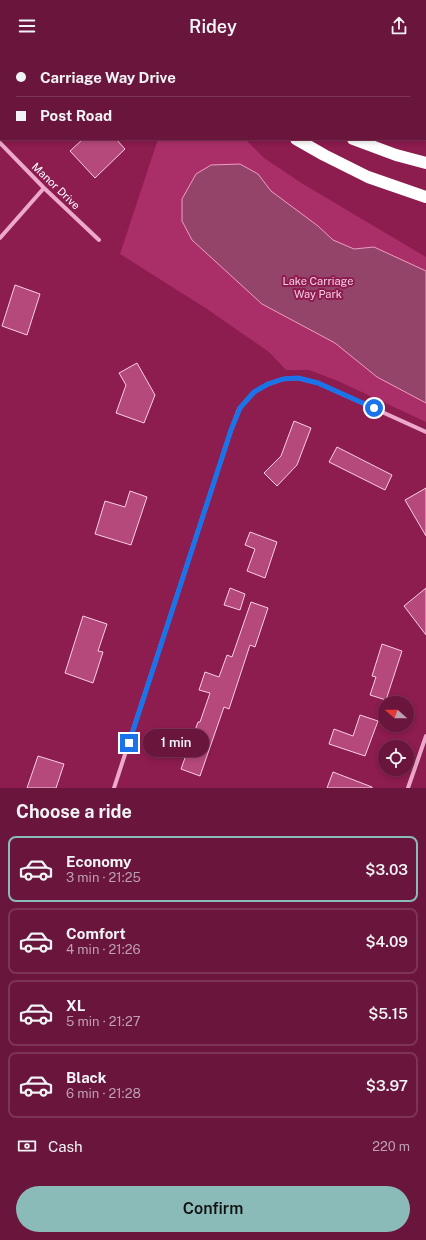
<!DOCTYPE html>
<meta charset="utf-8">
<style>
:root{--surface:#6a153b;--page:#6f1e42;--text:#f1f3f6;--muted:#be9faf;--line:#7d3455;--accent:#8bbbb9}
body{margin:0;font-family:"Public Sans",sans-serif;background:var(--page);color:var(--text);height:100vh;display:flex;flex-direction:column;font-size:15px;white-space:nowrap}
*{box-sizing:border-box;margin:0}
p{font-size:13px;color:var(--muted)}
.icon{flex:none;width:22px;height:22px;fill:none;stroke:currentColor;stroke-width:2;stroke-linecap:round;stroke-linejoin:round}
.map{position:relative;height:736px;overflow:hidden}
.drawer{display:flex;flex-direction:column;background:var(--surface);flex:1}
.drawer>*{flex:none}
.guide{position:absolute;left:0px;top:0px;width:426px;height:88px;box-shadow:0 2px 6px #0003,0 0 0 1px var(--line);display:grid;align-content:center;height:88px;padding:0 16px;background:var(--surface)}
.needle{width:26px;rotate:290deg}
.controls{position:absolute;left:378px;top:644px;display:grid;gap:8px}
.controls a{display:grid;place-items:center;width:36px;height:36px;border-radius:50%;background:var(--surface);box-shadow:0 2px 6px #0003,0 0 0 1px var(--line);font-size:20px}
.end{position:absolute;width:18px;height:18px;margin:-9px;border:5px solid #1a73e8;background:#fff;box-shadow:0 0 0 2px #fff}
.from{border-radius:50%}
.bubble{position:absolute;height:28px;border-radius:14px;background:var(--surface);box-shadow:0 2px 6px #0003,0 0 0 1px var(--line);font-size:13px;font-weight:600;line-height:28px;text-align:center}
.guide b{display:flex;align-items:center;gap:14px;height:38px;font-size:15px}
.guide b+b{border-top:1px solid var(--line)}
.guide i{width:10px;height:10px;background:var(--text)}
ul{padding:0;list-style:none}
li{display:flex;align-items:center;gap:12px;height:66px;margin:0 8px 6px;padding:0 8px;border:2px solid var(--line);border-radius:8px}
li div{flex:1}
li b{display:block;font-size:15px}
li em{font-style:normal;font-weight:600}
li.on{border-color:var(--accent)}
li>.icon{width:36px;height:36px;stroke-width:1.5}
h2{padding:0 16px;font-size:18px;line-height:48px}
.pay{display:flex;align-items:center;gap:10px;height:44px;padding:0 16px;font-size:15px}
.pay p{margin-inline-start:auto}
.cta{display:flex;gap:8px;margin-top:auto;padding:8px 16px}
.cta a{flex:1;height:46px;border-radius:24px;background:var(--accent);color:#111;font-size:16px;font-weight:600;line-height:46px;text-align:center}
header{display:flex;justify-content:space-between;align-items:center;height:52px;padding:0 16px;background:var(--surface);font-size:18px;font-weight:600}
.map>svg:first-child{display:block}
.green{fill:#aa2f69}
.water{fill:#944468;stroke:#ef9cc4}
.building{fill:#b6497b;stroke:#f9cee3}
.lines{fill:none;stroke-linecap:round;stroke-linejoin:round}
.minor{stroke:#eda9c9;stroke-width:4}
.motorway{stroke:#fff;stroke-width:12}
.route{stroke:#1a73e8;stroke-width:5}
.labels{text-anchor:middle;stroke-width:4;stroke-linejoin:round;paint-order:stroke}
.street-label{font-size:11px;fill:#fff;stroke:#8d1c4f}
.park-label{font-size:11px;fill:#f9cee3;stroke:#8d1c4f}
</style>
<header><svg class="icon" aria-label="menu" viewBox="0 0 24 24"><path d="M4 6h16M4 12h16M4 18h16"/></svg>Ridey<svg class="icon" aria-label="share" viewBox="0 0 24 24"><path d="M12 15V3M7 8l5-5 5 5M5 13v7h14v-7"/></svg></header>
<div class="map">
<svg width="426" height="736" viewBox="0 0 426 736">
<rect width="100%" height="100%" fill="#8d1c4f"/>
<path class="green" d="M 158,87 L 245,87 L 264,106 L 303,132 L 426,205 L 426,370 L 338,329 L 309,318 L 286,318 L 269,300 L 207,257 L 120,202 Z"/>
<path class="water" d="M 240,112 L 258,122 L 271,139 L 318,174 L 333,188 L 354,197 L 374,195 L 426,219 L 426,351 L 377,325 L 335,291 L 262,252 L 192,188 L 182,169 L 182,147 L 196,122 L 211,113 Z"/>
<path class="building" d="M 83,87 L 116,87 L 125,97 L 95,126 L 70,99 Z
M 15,233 L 40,242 L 27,283 L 2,274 Z
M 137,311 L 155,343 L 144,371 L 116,361 L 126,333 L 119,321 Z
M 294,369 L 311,376 L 297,413 L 277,434 L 264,421 L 281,404 Z
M 337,395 L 392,423 L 385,438 L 329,410 Z
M 426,436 L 426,484 L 405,448 Z
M 130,439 L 147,445 L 131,493 L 95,482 L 105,449 L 125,455 Z
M 250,480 L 277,490 L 265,526 L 247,519 L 255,497 L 245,493 Z
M 230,536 L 245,542 L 240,558 L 224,553 Z
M 426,536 L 426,583 L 404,554 Z
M 251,550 L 268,556 L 255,595 L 250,593 L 229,657 L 224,655 L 200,724 L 181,717 L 198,670 L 200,670 L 210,641 L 199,638 L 205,620 L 219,625 L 227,603 L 232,605 Z
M 83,564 L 107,572 L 98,599 L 103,600 L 93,631 L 65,621 Z
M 382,592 L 402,599 L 386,648 L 370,643 L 376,625 L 372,624 Z
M 360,663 L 378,669 L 365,704 L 329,692 L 334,677 L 353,684 Z
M 38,704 L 64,712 L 56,736 L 27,736 Z
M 333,720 L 372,735 L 372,736 L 327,736 Z"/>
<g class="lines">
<path class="minor" d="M 0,91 L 44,136 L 99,188
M 0,186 L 44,136
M 114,736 L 231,378 L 239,357 L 254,340 L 268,332 L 283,327 L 298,326 L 318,331 L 426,380
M 408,736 L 426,684"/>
<path class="motorway" d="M 191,0 L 192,1
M 223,0 L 224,1
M 296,87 L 324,103 L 368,125 L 426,145
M 353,87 L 396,103 L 426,111"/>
</g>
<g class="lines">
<path class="route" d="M 129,691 L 231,378 L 240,356 L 254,340 L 268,332 L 283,327 L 298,326 L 318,331 L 374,356"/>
</g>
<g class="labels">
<g class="street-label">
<text transform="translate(56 134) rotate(44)" y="4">Manor Drive</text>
</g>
<g class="park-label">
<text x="318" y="233">Lake Carriage<tspan x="318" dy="13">Way Park</tspan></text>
</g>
</g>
</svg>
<div class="controls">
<a><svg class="needle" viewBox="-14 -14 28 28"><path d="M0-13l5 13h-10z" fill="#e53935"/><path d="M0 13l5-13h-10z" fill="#be9faf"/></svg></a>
<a><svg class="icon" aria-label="locate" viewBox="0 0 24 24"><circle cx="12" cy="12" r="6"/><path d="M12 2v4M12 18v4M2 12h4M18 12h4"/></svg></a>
</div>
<i class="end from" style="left:374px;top:356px"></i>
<i class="end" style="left:129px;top:691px"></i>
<div class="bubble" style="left:143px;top:677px;width:66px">1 min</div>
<div class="guide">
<b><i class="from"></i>Carriage Way Drive</b>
<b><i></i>Post Road</b>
</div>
</div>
<section class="drawer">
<h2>Choose a ride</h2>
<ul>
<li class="on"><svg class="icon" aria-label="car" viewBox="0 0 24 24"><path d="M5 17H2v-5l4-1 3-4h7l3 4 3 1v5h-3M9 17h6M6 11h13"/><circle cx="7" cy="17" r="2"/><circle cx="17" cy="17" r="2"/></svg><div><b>Economy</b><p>3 min · 21:25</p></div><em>$3.03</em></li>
<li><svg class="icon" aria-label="car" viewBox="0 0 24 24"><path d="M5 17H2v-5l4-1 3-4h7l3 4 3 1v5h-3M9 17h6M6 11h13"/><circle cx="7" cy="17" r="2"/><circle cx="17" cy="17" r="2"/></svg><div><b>Comfort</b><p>4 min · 21:26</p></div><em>$4.09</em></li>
<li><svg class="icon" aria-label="car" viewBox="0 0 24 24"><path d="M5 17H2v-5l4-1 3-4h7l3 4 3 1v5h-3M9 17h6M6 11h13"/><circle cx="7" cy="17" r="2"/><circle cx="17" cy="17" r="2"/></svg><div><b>XL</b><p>5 min · 21:27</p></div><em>$5.15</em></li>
<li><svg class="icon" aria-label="car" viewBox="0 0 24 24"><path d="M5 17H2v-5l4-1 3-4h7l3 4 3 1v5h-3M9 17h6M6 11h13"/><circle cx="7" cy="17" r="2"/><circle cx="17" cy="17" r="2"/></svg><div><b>Black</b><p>6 min · 21:28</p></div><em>$3.97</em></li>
</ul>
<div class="pay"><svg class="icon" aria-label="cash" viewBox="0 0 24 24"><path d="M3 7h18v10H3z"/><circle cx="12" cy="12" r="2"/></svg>Cash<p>220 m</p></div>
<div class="cta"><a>Confirm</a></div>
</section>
